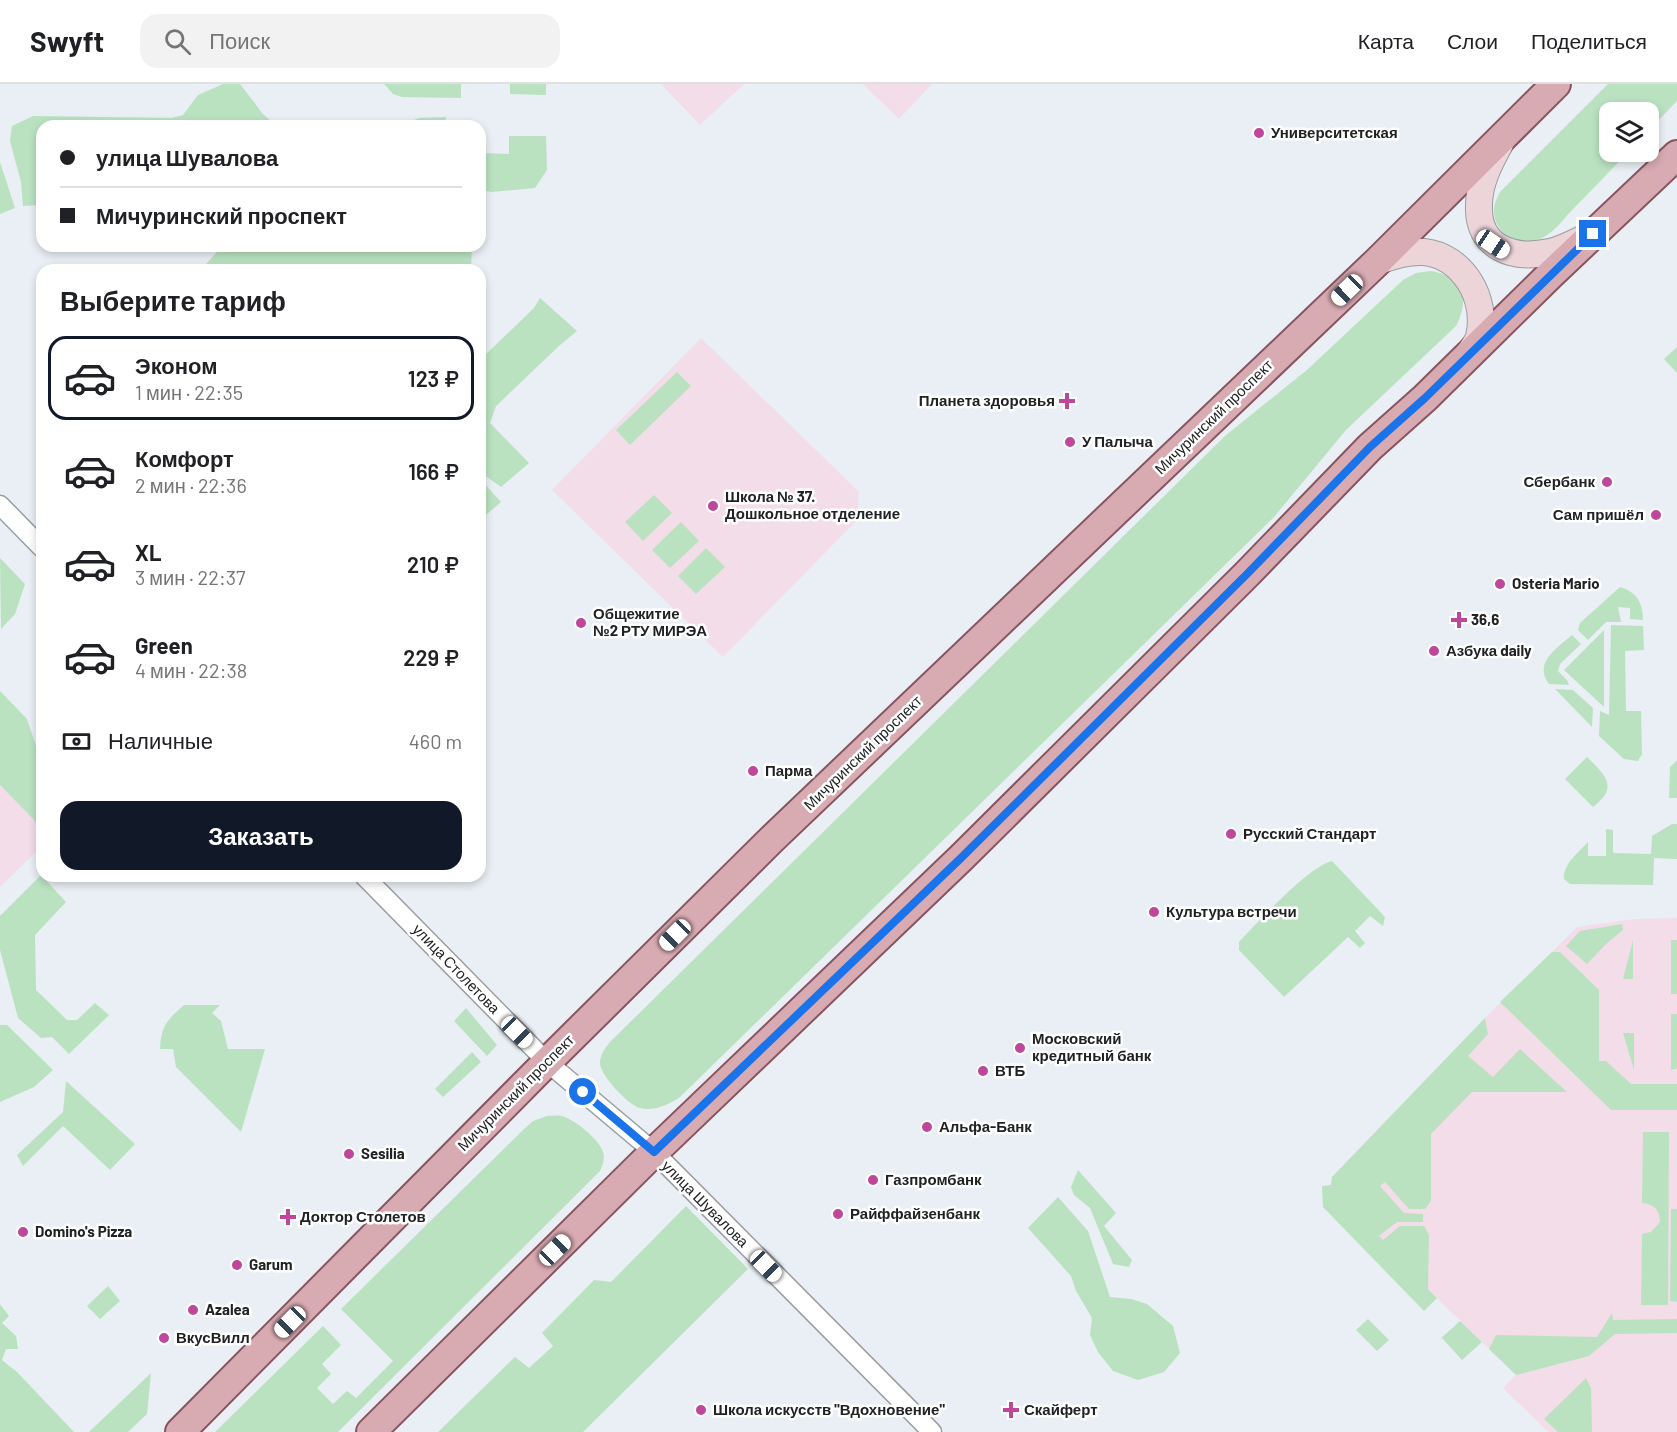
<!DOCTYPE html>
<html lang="ru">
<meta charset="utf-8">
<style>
:root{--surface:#fff;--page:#f2f2f2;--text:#202124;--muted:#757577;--line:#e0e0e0;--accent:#111827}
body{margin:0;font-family:Barlow,sans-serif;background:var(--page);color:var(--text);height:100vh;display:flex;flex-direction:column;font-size:22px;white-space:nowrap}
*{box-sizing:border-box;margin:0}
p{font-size:20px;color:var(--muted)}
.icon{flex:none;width:33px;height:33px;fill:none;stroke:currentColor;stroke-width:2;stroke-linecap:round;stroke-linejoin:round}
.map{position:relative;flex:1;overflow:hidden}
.panel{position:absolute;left:36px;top:180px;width:450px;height:618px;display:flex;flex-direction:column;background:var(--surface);border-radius:18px;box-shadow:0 3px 9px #0003}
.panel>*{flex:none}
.guide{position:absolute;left:36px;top:36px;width:450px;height:132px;border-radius:18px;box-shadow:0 3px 9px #0003;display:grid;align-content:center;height:132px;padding:0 24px;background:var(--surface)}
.fabs{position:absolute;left:1599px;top:18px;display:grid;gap:12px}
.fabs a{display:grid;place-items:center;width:60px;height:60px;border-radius:12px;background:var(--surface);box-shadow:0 3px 9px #0003;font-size:30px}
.end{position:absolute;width:27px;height:27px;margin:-14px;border:8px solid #1a73e8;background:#fff;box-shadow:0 0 0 3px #fff}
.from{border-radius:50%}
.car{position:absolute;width:18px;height:36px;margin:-18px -9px;border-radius:8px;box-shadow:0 0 4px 2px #0007;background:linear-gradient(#fff 24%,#345 0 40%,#fff 0 76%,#345 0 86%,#fff 0)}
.guide b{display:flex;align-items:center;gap:21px;height:57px;font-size:22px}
.guide b+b{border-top:2px solid var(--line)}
.guide i{width:15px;height:15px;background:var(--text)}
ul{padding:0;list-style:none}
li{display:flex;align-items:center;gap:18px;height:84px;margin:0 12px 9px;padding:0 12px;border:3px solid transparent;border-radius:18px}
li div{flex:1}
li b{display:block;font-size:22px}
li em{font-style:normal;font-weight:600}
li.selected{border-color:var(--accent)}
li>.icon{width:54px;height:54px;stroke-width:1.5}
h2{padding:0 24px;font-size:27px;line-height:72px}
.pay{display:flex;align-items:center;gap:15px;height:66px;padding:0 24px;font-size:22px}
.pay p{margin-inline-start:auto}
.action{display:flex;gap:12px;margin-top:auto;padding:12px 24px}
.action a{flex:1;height:69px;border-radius:18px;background:var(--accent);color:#fff;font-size:24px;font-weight:600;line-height:69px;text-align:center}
header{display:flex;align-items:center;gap:36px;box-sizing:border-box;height:84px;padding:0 30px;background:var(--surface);border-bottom:2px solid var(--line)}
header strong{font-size:28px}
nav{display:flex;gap:33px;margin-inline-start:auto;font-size:21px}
.search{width:420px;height:54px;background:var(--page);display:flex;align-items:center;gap:15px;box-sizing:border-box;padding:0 21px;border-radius:18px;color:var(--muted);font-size:22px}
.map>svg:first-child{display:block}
.education{fill:#f3dde9}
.green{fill:#bae2c1}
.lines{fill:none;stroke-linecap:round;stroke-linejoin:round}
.street-casing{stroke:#989da2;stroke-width:21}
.secondary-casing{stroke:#989da2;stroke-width:28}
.primary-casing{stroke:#87555f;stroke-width:32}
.street{stroke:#fff;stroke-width:18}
.secondary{stroke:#ecd4d9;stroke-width:26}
.primary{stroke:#d8aab2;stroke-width:28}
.route{stroke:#1a73e8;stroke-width:8}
.poi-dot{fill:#be469b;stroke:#fff;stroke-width:2}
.labels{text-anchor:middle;stroke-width:5;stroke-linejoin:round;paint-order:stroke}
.poi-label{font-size:15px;font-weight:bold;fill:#212224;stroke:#fff;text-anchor:start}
.street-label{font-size:15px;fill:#212224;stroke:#fff}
</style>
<header>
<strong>Swyft</strong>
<div class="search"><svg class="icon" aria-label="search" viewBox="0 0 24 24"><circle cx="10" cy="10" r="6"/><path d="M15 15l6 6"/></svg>Поиск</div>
<nav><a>Карта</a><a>Слои</a><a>Поделиться</a></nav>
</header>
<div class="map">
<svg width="1677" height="1348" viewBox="0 0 1677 1348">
<rect width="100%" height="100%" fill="#e9eff4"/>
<path class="education" d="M 661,0 L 744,0 L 700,41 Z
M 863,0 L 932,0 L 899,35 Z
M 701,254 L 859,408 L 857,436 L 723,573 L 552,406 Z
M 0,701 L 42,744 L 42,762 L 0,803 Z
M 1677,834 L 1677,1348 L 1548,1348 L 1503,1304 L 1516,1291 L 1330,1110 L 1332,1093 L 1485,934 L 1577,843 L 1635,835 Z"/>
<path class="green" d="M 223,0 L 240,0 L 263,30 L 276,42 L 42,42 L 42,121 L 23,122 L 21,98 L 10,57 L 12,42 L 33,32 L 172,34 L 183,31 L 198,11 Z
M 384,0 L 461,0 L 461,14 L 402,13 L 393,10 Z
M 510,0 L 546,0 L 546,11 L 510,10 Z
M 1608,0 L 1677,0 L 1677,17 L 1649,46 L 1648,28 L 1610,28 L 1610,68 L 1628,68 C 1610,87 1592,106 1573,125 C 1565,133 1557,145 1547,151 C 1533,162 1507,159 1498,142 C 1491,130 1494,117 1501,107 Z
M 446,33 L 445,42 L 416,42 L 412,37 L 419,34 Z
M 509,52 L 546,52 L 547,86 L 535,104 L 492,108 L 480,106 L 480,69 L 509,70 Z
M 0,78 L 15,124 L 0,130 Z
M 222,162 L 472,162 L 471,186 L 201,186 Z
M 1430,187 C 1462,191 1471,214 1456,242 L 1346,346 L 1274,433 L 680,1013 C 670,1020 653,1028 640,1024 C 628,1021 600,991 600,979 C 600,971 605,964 610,958 L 1225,352 L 1308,285 L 1403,196 L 1416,189 Z
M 540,214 L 577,247 L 560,261 L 496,322 L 490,339 L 529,379 L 501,403 L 480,388 L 480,276 L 534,224 Z
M 1677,263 L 1677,289 L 1664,275 Z
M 677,288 L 691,302 L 630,361 L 616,346 Z
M 480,395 L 501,418 L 480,436 Z
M 654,411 L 672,429 L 643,457 L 625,438 Z
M 681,438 L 699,457 L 670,484 L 652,466 Z
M 706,464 L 725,483 L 696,510 L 678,492 Z
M 0,474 L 25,500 L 15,530 L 1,545 Z
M 1620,503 C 1637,508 1643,519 1643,536 L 1630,535 L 1630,524 L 1618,523 L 1621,538 L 1606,538 L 1588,556 L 1578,546 L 1580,539 Z
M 1611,541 L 1643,542 L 1644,566 L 1625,567 L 1626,627 L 1641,627 L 1642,670 L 1638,677 L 1624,675 L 1599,652 L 1600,627 L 1609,631 Z
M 1604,546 L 1604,623 L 1564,586 Z
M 1572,551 L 1581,560 L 1560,580 L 1558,587 L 1567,596 L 1569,601 L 1549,600 C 1533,579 1557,564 1572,551 Z
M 1555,605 L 1573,606 L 1593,624 L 1592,643 Z
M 0,607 L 27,635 L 42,680 L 42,744 L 0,701 Z
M 1587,673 C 1606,692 1619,703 1593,723 L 1565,695 Z
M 1677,676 L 1677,714 L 1669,714 L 1670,683 Z
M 1672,740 L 1677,740 L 1677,775 L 1654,774 L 1653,801 L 1570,800 L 1564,795 C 1563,780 1578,769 1588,758 L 1588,772 L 1606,772 L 1606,745 L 1613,746 L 1613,769 L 1651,770 L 1652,752 Z
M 1332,777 L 1385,833 L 1383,842 L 1370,832 L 1355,847 L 1365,859 L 1360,864 L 1348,853 L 1284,913 L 1239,866 L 1239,858 C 1258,838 1308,783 1332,777 Z
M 41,791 L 66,818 L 35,851 L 36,906 L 67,936 L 77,936 L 95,919 L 109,931 L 69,970 L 52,953 L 41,954 L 18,934 L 0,866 L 0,832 Z
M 1622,840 L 1623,846 L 1606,860 L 1587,880 L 1566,862 L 1580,847 Z
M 1633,856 L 1633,895 L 1623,895 Z
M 1671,856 L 1677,856 L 1677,910 L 1671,910 Z
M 1552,868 L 1560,868 L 1599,906 L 1599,977 L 1606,977 L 1631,1000 L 1677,1000 L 1677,1026 L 1611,1026 L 1500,918 Z
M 184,921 L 220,921 L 212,929 L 221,937 L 228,965 L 265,965 L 241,1048 L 176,983 L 173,965 L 160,965 C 161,942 167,936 184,921 Z
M 466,924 L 497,961 L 487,972 L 454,937 Z
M 1671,930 L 1677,930 L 1677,984 L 1671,986 Z
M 1485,934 L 1488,950 L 1468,972 L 1493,993 L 1520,965 L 1567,1008 L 1472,1008 L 1431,1050 L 1431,1117 L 1425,1125 L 1409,1125 L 1385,1098 L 1380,1102 L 1404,1129 L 1423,1130 L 1423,1138 L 1397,1138 L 1379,1152 L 1383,1156 L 1400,1142 L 1424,1142 L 1429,1151 L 1428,1205 L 1437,1214 L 1424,1227 L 1323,1123 L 1322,1102 L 1331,1101 L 1332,1093 Z
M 0,941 L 7,941 L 53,986 L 34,1003 L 0,1018 Z
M 1623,949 L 1634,949 L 1634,986 Z
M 472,968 L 481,978 L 443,1013 L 435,1005 Z
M 66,997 L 135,1060 L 110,1086 L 63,1042 L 23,1082 L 17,1071 L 63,1028 Z
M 547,1032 C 552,1032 557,1031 562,1032 C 574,1035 600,1056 603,1068 C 605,1075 603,1081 600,1087 L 338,1348 L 215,1348 L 323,1242 L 341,1261 L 322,1280 L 331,1290 L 317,1304 L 333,1320 L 347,1307 L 356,1314 L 393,1277 L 341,1225 L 523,1046 L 533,1037 Z
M 1643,1048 L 1669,1048 L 1668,1221 L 1641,1221 L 1642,1150 L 1651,1148 L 1660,1138 C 1660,1126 1654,1120 1642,1119 Z
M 1078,1086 L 1116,1129 L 1104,1142 L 1132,1176 L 1129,1183 L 1113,1180 L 1090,1124 L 1074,1111 L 1071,1103 Z
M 1058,1113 L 1088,1147 L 1110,1213 L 1131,1215 L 1147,1220 L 1173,1242 L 1180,1269 L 1164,1288 L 1138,1296 L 1113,1287 L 1098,1268 L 1090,1251 L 1092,1234 L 1076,1207 L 1071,1192 L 1028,1144 Z
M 686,1122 L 748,1185 L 583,1348 L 438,1348 L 515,1273 L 529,1284 L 553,1262 L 542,1249 L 594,1196 L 611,1198 Z
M 1671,1125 L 1677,1125 L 1677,1218 L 1670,1217 Z
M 108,1202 L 120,1217 L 100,1235 L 87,1222 Z
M 0,1220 L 9,1232 L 2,1239 L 16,1252 L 18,1265 L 6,1265 L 2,1276 L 17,1288 L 74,1348 L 0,1348 Z
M 1612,1229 L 1613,1236 L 1677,1235 L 1677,1249 L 1615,1250 L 1589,1272 L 1516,1291 L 1489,1265 L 1496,1251 L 1597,1253 Z
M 1368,1235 L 1389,1256 L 1377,1267 L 1356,1246 Z
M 1460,1237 L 1482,1258 L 1462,1276 L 1442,1254 L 1440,1255 Z
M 151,1289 L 147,1330 L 128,1348 L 89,1348 Z
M 1586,1294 L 1591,1304 L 1592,1348 L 1558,1348 L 1544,1335 Z"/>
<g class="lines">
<g class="street-casing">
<path id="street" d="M 0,421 L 42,464
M 364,792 L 547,978 L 654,1068 L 932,1348"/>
</g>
<g class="secondary-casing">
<path id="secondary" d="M 1500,60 C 1490,78 1479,99 1479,121 C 1477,164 1513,176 1550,168 C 1563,165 1576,158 1588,152
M 1378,177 C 1393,172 1407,167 1424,168 C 1463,172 1488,215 1479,252 C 1478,258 1473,263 1470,268"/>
</g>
<g class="primary-casing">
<path id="primary" d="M 180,1348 L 547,978 L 771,756 L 1378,177 L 1556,0
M 371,1348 L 654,1068 L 961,774 L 1247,490 L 1370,363 L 1425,314 L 1550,191 L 1677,71"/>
</g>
<use href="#street" class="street"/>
<use href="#secondary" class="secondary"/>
<use href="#primary" class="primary"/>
</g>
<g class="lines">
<path class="route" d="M 583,1008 L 654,1068 L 961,774 L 1247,490 L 1370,363 L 1425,314 L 1593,150"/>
</g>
<g class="poi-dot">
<circle cx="1259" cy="49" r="6"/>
<path d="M1064 308h6v6h6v6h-6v6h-6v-6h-6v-6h6z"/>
<circle cx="1070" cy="358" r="6"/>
<circle cx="1607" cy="398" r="6"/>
<circle cx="713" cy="422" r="6"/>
<circle cx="1656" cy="431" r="6"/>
<circle cx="1500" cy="500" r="6"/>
<path d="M1456 527h6v6h6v6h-6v6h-6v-6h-6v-6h6z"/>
<circle cx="581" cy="539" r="6"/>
<circle cx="1434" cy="567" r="6"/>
<circle cx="753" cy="687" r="6"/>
<circle cx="1231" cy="750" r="6"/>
<circle cx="1154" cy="828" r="6"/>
<circle cx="1020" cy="964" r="6"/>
<circle cx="983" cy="987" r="6"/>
<circle cx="927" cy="1043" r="6"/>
<circle cx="349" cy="1070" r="6"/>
<circle cx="873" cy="1096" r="6"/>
<circle cx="838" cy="1130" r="6"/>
<path d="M285 1124h6v6h6v6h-6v6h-6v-6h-6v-6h6z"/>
<circle cx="23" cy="1148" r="6"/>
<circle cx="237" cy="1181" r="6"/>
<circle cx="193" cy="1226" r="6"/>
<circle cx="164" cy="1254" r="6"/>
<circle cx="701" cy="1326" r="6"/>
<path d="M1008 1317h6v6h6v6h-6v6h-6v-6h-6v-6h6z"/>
</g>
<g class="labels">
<g class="poi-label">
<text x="1271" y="54">Университетская</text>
<text x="1055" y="322" text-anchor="end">Планета здоровья</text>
<text x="1082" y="363">У Палыча</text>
<text x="1595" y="403" text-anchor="end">Сбербанк</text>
<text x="725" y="418">Школа № 37.<tspan x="725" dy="17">Дошкольное отделение</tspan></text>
<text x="1644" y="436" text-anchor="end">Сам пришёл</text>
<text x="1512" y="505">Osteria Mario</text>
<text x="593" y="535">Общежитие<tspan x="593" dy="17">№2 РТУ МИРЭА</tspan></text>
<text x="1471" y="541">36,6</text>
<text x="1446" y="572">Азбука daily</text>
<text x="765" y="692">Парма</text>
<text x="1243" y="755">Русский Стандарт</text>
<text x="1166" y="833">Культура встречи</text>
<text x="1032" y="960">Московский<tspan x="1032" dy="17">кредитный банк</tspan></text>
<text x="995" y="992">ВТБ</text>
<text x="939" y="1048">Альфа-Банк</text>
<text x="361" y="1075">Sesilia</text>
<text x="885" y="1101">Газпромбанк</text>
<text x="850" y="1135">Райффайзенбанк</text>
<text x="300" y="1138">Доктор Столетов</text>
<text x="35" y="1153">Domino's Pizza</text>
<text x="249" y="1186">Garum</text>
<text x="205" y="1231">Azalea</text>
<text x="176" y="1259">ВкусВилл</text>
<text x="713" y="1331">Школа искусств "Вдохновение"</text>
<text x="1024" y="1331">Скайферт</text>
</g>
<g class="street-label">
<text transform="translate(1214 333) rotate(-44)" y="5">Мичуринский проспект</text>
<text transform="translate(863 669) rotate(-44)" y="5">Мичуринский проспект</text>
<text transform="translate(456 885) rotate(46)" y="5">улица Столетова</text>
<text transform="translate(516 1009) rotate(-45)" y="5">Мичуринский проспект</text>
<text transform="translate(705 1120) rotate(45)" y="5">улица Шувалова</text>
</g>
</g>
</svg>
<div class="fabs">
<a><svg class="icon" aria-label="layers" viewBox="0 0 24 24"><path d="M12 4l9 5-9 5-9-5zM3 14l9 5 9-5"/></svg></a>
</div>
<i class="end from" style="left:583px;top:1008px"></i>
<i class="end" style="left:1593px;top:150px"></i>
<i class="car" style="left:1493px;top:160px;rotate:124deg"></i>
<i class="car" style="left:1347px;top:206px;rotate:226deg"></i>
<i class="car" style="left:675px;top:851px;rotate:225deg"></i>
<i class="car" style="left:517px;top:948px;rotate:135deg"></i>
<i class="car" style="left:555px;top:1166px;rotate:46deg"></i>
<i class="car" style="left:766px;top:1182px;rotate:135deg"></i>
<i class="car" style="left:290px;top:1238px;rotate:225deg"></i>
<div class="guide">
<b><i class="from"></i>улица Шувалова</b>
<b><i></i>Мичуринский проспект</b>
</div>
<section class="panel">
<h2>Выберите тариф</h2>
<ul>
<li class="selected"><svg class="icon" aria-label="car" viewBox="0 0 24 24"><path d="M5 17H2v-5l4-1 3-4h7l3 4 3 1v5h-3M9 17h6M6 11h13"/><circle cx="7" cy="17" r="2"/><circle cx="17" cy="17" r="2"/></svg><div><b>Эконом</b><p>1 мин · 22:35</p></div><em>123 ₽</em></li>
<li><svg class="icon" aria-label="car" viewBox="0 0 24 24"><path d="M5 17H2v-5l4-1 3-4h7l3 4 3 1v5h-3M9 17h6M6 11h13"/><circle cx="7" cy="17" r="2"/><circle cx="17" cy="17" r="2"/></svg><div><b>Комфорт</b><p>2 мин · 22:36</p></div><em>166 ₽</em></li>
<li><svg class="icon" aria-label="car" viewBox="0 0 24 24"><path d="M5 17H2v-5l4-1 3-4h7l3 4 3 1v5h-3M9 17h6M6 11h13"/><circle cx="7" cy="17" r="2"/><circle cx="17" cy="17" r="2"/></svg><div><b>XL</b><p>3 мин · 22:37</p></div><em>210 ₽</em></li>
<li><svg class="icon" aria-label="car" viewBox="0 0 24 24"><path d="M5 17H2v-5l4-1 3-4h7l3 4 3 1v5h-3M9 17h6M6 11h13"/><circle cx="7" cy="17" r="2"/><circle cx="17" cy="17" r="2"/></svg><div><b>Green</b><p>4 мин · 22:38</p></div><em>229 ₽</em></li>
</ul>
<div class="pay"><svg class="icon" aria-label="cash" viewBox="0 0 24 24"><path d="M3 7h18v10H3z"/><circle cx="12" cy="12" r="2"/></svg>Наличные<p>460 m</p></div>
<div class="action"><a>Заказать</a></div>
</section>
</div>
